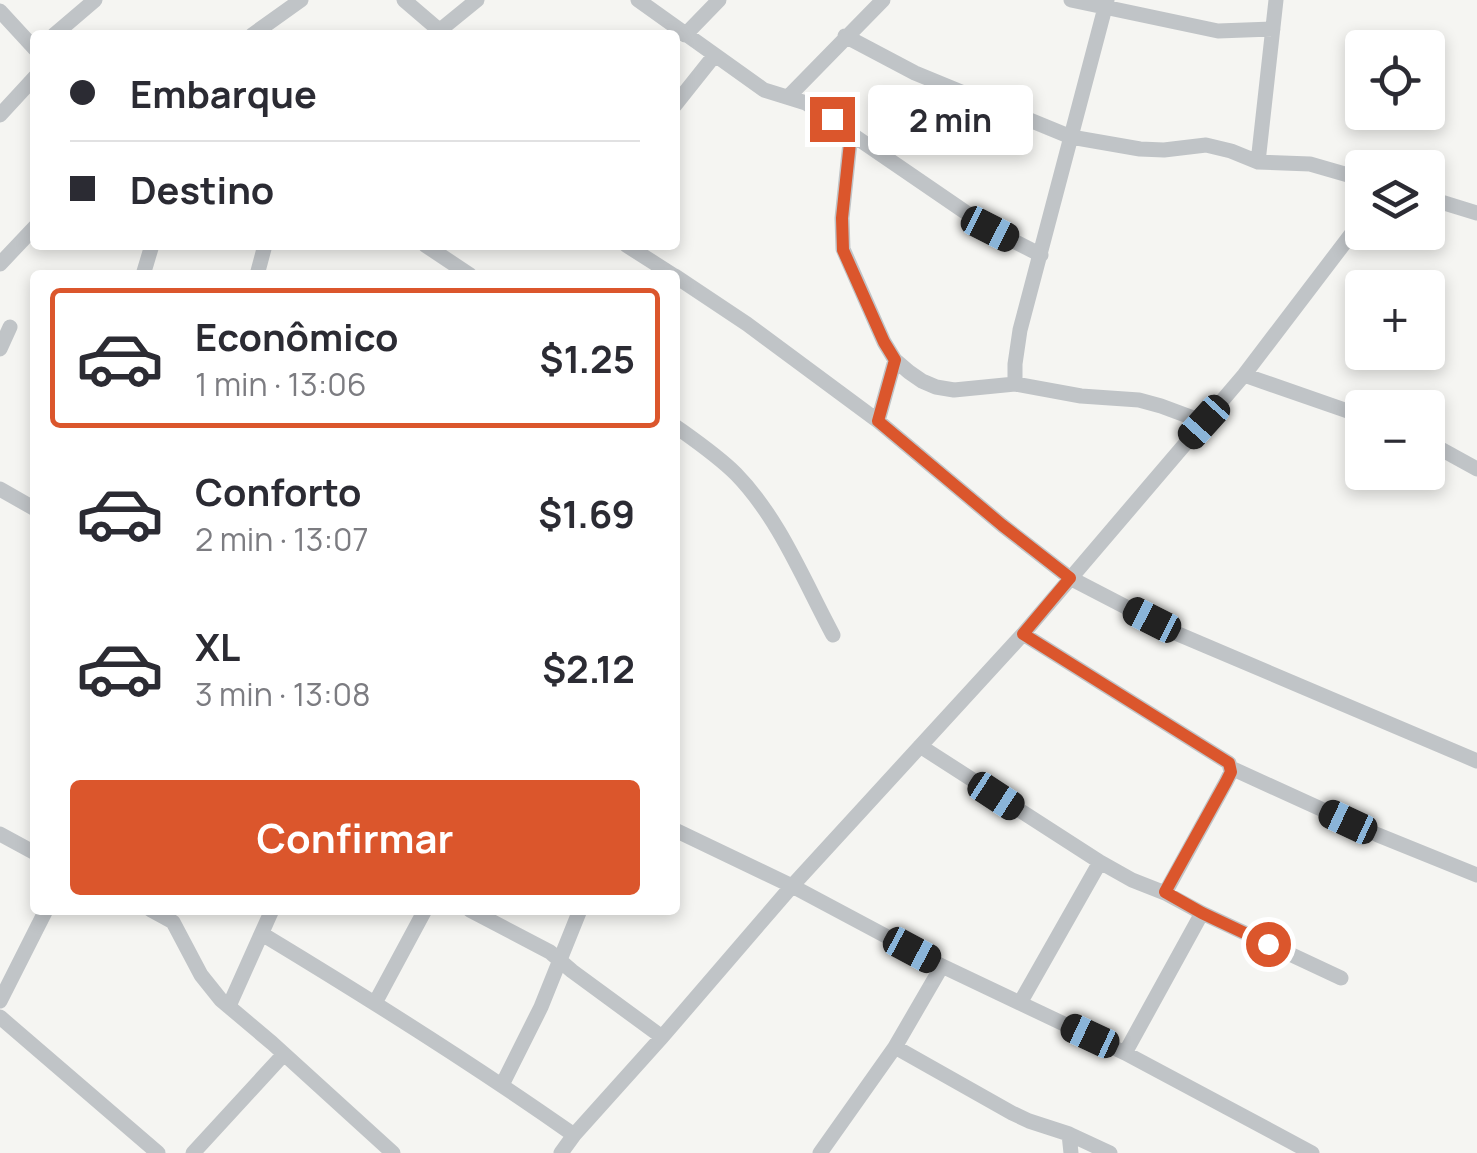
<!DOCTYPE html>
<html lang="pt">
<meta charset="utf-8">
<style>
:root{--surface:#fff;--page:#f7f7f7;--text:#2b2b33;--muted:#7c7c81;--line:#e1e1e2;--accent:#db562c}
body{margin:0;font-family:Manrope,sans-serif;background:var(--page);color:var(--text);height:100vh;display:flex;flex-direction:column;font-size:38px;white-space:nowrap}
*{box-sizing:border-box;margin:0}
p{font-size:32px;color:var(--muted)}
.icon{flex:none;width:55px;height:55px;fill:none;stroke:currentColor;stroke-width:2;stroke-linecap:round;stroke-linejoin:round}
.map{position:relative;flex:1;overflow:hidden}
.sheet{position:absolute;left:30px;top:270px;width:650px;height:645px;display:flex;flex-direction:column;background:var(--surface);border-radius:10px;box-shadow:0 5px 15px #0003}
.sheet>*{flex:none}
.hud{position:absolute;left:30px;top:30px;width:650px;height:220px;border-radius:10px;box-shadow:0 5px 15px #0003;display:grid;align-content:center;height:220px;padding:0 40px;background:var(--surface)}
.controls{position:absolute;left:1345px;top:30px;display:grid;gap:20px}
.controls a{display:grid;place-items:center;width:100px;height:100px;border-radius:10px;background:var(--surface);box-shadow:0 5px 15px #0003;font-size:50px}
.end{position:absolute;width:45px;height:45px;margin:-22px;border:12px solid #db562c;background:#fff;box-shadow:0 0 0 5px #fff}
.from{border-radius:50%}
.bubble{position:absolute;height:70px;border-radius:10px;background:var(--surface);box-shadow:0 5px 15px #0003;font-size:32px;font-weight:700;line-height:70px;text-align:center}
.car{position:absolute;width:30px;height:60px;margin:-30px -15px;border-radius:12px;box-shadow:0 0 8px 2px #0007;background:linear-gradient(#222 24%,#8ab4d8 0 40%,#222 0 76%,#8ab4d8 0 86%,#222 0)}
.hud b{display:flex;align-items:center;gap:35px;height:95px;font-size:38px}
.hud b+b{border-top:2px solid var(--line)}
.hud i{width:25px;height:25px;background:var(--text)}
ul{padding:18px 0 0;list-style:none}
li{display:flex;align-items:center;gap:30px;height:140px;margin:0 20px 15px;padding:0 20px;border:5px solid transparent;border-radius:10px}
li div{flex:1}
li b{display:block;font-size:38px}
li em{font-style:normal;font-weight:700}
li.active{border-color:var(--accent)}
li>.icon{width:90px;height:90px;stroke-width:1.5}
.primary-button{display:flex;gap:20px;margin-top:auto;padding:20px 40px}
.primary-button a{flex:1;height:115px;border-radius:10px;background:var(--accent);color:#fff;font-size:40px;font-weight:700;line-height:115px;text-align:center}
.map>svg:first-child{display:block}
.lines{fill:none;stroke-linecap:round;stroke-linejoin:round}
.minor{stroke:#c0c4c7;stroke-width:15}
.route{stroke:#db562c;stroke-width:12}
</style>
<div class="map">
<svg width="1477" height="1153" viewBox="0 0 1477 1153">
<rect width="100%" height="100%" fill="#f5f5f2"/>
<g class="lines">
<path class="minor" d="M 404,0 L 439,30
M 638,0 L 764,90 L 806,103 L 990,229 L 1041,255
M 1071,0 L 1218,31 L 1273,29
M 0,11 L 35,49
M 54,35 L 95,0
M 252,35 L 301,0
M 434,35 L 477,0
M 685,35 L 719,0
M 845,36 L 915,73 L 1071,137 L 1140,149 L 1164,150 L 1206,145 L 1231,151 L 1258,162 L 1310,164 L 1362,179
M 788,97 L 883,0
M 675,105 L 714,56
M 0,115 L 35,77
M 851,133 L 842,218 L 843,249 L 884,342 L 895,360 L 909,372 L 922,381 L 936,387 L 954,390 L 1015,384 L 1081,396 L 1139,400 L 1161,406 L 1204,422
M 1258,162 L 1276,0
M 1428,198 L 1477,213
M 425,245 L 470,275
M 626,245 L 673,275
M 0,264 L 35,227
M 143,275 L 152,245
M 257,275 L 265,245
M 675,276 L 747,324 L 878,421 L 1002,525 L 1070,578 L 1178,634 L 1477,761
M 0,349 L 10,327
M 1244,375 L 1362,416
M 1015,384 L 1015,364 L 1020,330 L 1107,0
M 878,421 L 895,360
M 675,426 C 696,441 718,456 736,474 C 779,518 804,581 833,635
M 1428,442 L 1477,469
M 0,489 L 35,509
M 1023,634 L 1229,763 L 1231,772 L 1226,782 L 1165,893
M 920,746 L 1100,862 L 1132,880 L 1165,893 L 1202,913 L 1341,978
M 1231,768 L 1378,835 L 1477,875
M 675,830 L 792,886 L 942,966 L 1125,1053 L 1312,1153
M 0,834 L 35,853
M 151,910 L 173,922 L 201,975 L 221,1000 L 272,1043 L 393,1153
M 470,910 L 550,952 L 572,971 L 662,1037
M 262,934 C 368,998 473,1064 574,1135
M 0,1001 L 46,910
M 375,1003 L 425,910
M 1020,1003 L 1100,862
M 229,1006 L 272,910
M 0,1017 L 158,1153
M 895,1047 L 1012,1113 L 1029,1121 L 1069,1134 L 1071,1153
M 1125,1053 L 1202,913
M 502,1085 L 541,1007 L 580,910
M 1069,1134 L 1110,1153
M 193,1153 L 284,1054
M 561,1153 L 574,1135 L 662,1037 L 792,886 L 1023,634 L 1244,375 L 1362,220
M 820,1153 L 895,1047 L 942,966"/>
</g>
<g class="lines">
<path class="route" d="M 832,119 L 851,133 L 842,218 L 843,250 L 884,342 L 895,360 L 878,421 L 1002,525 L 1070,578 L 1023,634 L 1229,763 L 1231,772 L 1226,782 L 1165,892 L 1202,913 L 1268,944"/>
</g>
</svg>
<div class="controls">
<a><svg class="icon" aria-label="locate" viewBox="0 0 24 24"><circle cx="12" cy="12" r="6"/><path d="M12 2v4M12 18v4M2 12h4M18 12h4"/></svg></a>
<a><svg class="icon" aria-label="layers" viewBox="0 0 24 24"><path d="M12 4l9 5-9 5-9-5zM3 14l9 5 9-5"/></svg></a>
<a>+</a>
<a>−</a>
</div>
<i class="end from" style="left:1268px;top:944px"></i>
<i class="end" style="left:832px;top:119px"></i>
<div class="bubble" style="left:868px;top:85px;width:165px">2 min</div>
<i class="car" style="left:990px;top:229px;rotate:117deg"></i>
<i class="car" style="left:1204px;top:422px;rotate:222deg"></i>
<i class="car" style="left:1152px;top:620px;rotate:297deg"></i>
<i class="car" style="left:996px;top:796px;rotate:123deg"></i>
<i class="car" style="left:1348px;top:822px;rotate:295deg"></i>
<i class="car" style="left:912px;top:950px;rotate:118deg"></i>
<i class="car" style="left:1090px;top:1036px;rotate:295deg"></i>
<div class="hud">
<b><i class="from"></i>Embarque</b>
<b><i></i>Destino</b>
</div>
<section class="sheet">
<ul>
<li class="active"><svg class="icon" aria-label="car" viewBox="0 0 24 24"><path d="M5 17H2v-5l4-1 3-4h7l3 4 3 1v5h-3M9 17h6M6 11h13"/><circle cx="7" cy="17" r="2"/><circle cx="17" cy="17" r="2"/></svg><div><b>Econômico</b><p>1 min · 13:06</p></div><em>$1.25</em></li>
<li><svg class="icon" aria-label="car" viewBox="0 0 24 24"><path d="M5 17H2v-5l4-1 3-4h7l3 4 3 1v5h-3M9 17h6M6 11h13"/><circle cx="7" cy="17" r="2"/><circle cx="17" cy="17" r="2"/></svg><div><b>Conforto</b><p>2 min · 13:07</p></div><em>$1.69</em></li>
<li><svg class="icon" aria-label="car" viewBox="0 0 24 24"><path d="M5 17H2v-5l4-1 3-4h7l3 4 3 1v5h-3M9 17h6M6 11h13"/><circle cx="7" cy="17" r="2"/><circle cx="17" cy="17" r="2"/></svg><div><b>XL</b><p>3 min · 13:08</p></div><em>$2.12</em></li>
</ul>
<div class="primary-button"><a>Confirmar</a></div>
</section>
</div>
